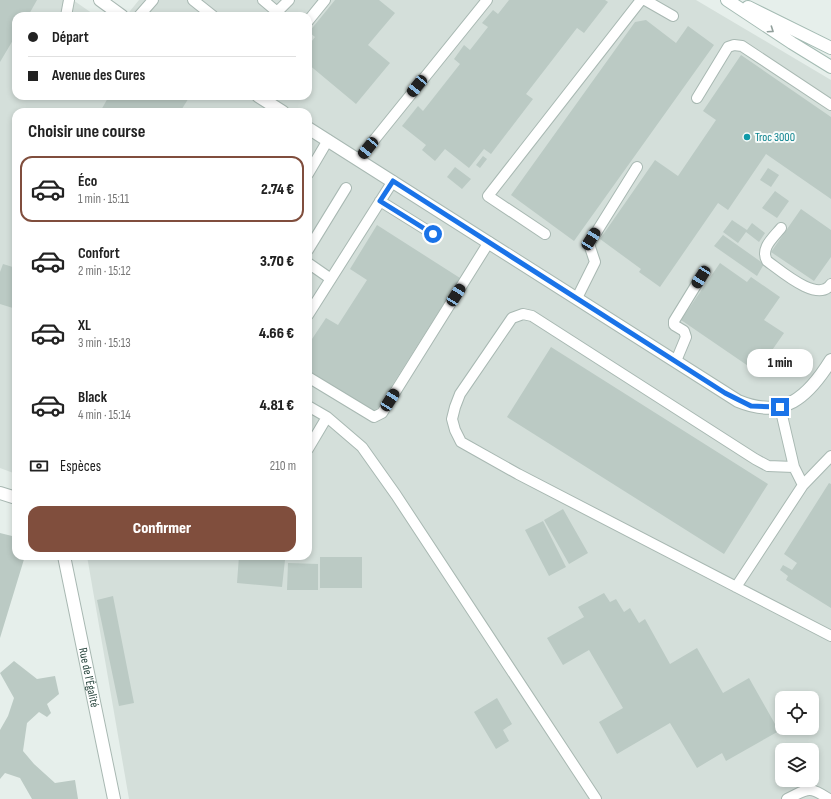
<!DOCTYPE html>
<html lang="fr">
<meta charset="utf-8">
<style>
:root{--surface:#fff;--page:#f6f6f6;--text:#222;--muted:#767676;--line:#e0e0e0;--accent:#804e3d}
body{margin:0;font-family:"Sofia Sans Condensed",sans-serif;background:var(--page);color:var(--text);height:100vh;display:flex;flex-direction:column;font-size:15px;white-space:nowrap}
*{box-sizing:border-box;margin:0}
p{font-size:13px;color:var(--muted)}
.icon{flex:none;width:22px;height:22px;fill:none;stroke:currentColor;stroke-width:2;stroke-linecap:round;stroke-linejoin:round}
.map{position:relative;flex:1;overflow:hidden}
.panel{position:absolute;left:12px;top:108px;width:300px;height:452px;display:flex;flex-direction:column;background:var(--surface);border-radius:12px;box-shadow:0 2px 6px #0003}
.panel>*{flex:none}
.hud{position:absolute;left:12px;top:12px;width:300px;height:88px;border-radius:12px;box-shadow:0 2px 6px #0003;display:grid;align-content:center;height:88px;padding:0 16px;background:var(--surface)}
.tools{position:absolute;left:775px;top:691px;display:grid;gap:8px}
.tools a{display:grid;place-items:center;width:44px;height:44px;border-radius:8px;background:var(--surface);box-shadow:0 2px 6px #0003;font-size:20px}
.end{position:absolute;width:18px;height:18px;margin:-9px;border:5px solid #1a73e8;background:#fff;box-shadow:0 0 0 2px #fff}
.from{border-radius:50%}
.bubble{position:absolute;height:28px;border-radius:12px;background:var(--surface);box-shadow:0 2px 6px #0003;font-size:13px;font-weight:800;line-height:28px;text-align:center}
.car{position:absolute;width:12px;height:24px;margin:-12px -6px;border-radius:5px;box-shadow:0 0 3px 1px #0007;background:linear-gradient(#222 24%,#8ab4d8 0 40%,#222 0 76%,#8ab4d8 0 86%,#222 0)}
.hud b{display:flex;align-items:center;gap:14px;height:38px;font-size:15px}
.hud b+b{border-top:1px solid var(--line)}
.hud i{width:10px;height:10px;background:var(--text)}
ul{padding:0;list-style:none}
li{display:flex;align-items:center;gap:12px;height:66px;margin:0 8px 6px;padding:0 8px;border:2px solid transparent;border-radius:12px}
li div{flex:1}
li b{display:block;font-size:15px}
li em{font-style:normal;font-weight:800}
li.on{border-color:var(--accent)}
li>.icon{width:36px;height:36px;stroke-width:1.5}
h2{padding:0 16px;font-size:18px;line-height:48px}
.pay{display:flex;align-items:center;gap:10px;height:44px;padding:0 16px;font-size:15px}
.pay p{margin-inline-start:auto}
.cta{display:flex;gap:8px;margin-top:auto;padding:8px 16px}
.cta a{flex:1;height:46px;border-radius:12px;background:var(--accent);color:#fff;font-size:16px;font-weight:800;line-height:46px;text-align:center}
.map>svg:first-child{display:block}
.built{fill:#d4dfda;fill-rule:evenodd}
.building{fill:#bbcac4}
.lines{fill:none;stroke-linecap:round;stroke-linejoin:round}
.lane-casing{stroke:#a8b8b2;stroke-width:12}
.street-casing{stroke:#a8b8b2;stroke-width:14}
.secondary-casing{stroke:#a4bbb3;stroke-width:14}
.lane{stroke:#fff;stroke-width:10}
.street{stroke:#fff;stroke-width:12}
.secondary{stroke:#fff;stroke-width:12}
.oneway{stroke:#92a09c}
.route{stroke:#1a73e8;stroke-width:5}
.culture-dot{fill:#0f9aa8;stroke:#f7fbf9;stroke-width:1.5}
.labels{text-anchor:middle;stroke-width:4;stroke-linejoin:round;paint-order:stroke}
.culture-label{font-size:12px;fill:#0d838f;stroke:#f7fbf9;text-anchor:start}
.street-label{font-size:12px;fill:#24423a;stroke:#f7fbf9}
</style>
<div class="map">
<svg width="831" height="799" viewBox="0 0 831 799">
<rect width="100%" height="100%" fill="#e6efeb"/>
<path class="built" d="M 0,0 L 73,0 L 96,16 L 16,16 L 16,96 L 308,96 L 308,16 L 126,16 L 139,0 L 696,0 L 831,80 L 831,799 L 129,799 L 87,556 L 308,556 L 308,112 L 16,112 L 16,474 L 0,468 ZM 782,698 L 812,698 L 812,728 L 782,728 ZM 782,750 L 812,750 L 812,780 L 782,780 Z"/>
<path class="building" d="M 0,0 L 37,0 L 28,16 L 16,16 L 16,35 L 0,62 Z
M 335,0 L 379,0 L 395,13 L 368,45 L 390,63 L 356,104 L 308,64 L 308,46 L 315,37 L 309,32 Z
M 509,0 L 605,0 L 608,2 L 584,33 L 577,28 L 526,94 L 533,99 L 491,154 L 484,149 L 469,168 L 445,149 L 435,161 L 422,150 L 426,145 L 402,126 L 418,106 L 423,111 L 460,64 L 454,59 L 464,45 L 470,50 L 488,27 L 482,23 L 493,10 L 498,14 Z
M 646,20 L 676,43 L 688,26 L 714,45 L 574,241 L 511,195 L 635,22 Z
M 741,55 L 831,117 L 831,199 L 766,154 L 728,210 L 718,203 L 660,287 L 639,272 L 641,269 L 600,239 L 655,160 L 678,176 L 716,120 L 703,111 Z
M 109,96 L 190,96 L 180,112 L 100,112 Z
M 483,156 L 487,159 L 480,168 L 476,165 Z
M 455,167 L 471,179 L 462,189 L 447,177 Z
M 768,168 L 779,175 L 771,187 L 760,180 Z
M 775,191 L 789,201 L 777,218 L 762,208 Z
M 801,209 L 831,230 L 831,257 L 814,281 L 771,252 Z
M 732,220 L 747,230 L 752,223 L 765,233 L 759,242 L 746,232 L 738,243 L 723,232 Z
M 377,225 L 460,278 L 374,414 L 308,373 L 308,345 L 326,318 L 338,325 L 367,280 L 350,269 Z
M 723,235 L 764,264 L 757,276 L 714,246 Z
M 720,263 L 747,282 L 751,277 L 780,297 L 764,320 L 784,333 L 757,372 L 681,320 Z
M 3,264 L 16,268 L 16,309 L 0,304 L 0,272 Z
M 551,347 L 768,484 L 724,554 L 507,417 Z
M 829,483 L 831,484 L 831,608 L 786,580 L 788,576 L 780,570 L 783,565 L 792,570 L 797,563 L 784,554 Z
M 563,509 L 588,553 L 569,564 L 544,520 Z
M 543,521 L 566,567 L 549,576 L 525,530 Z
M 0,533 L 16,537 L 16,556 L 25,556 L 0,638 Z
M 239,556 L 285,560 L 282,587 L 237,583 Z
M 320,557 L 362,557 L 362,588 L 320,588 Z
M 288,563 L 318,564 L 318,590 L 287,590 Z
M 604,593 L 610,602 L 616,599 L 624,612 L 630,608 L 639,623 L 645,619 L 670,664 L 697,648 L 723,693 L 749,678 L 779,731 L 726,761 L 722,753 L 697,768 L 670,723 L 617,754 L 599,722 L 623,708 L 589,650 L 563,665 L 547,638 L 584,617 L 578,607 Z
M 113,596 L 134,703 L 119,706 L 97,600 Z
M 14,661 L 37,679 L 55,676 L 59,694 L 47,704 L 51,713 L 47,717 L 39,712 L 27,723 L 23,751 L 34,764 L 55,783 L 75,780 L 78,799 L 32,799 L 20,778 L 5,773 L 0,779 L 0,730 L 8,716 L 14,698 L 0,673 Z
M 497,698 L 512,724 L 503,730 L 509,741 L 496,749 L 474,712 Z"/>
<g class="lines">
<g class="lane-casing">
<path id="lane" d="M 193,0 L 213,16
M 263,0 L 276,11
M 645,0 L 673,16
M 66,16 L 69,0
M 139,16 L 153,0
M 273,16 L 289,0
M 308,21 L 325,0
M 697,98 L 728,47 L 734,45 L 742,46 L 831,105
M 358,160 L 487,0
M 308,174 L 328,140
M 380,201 L 433,234
M 781,228 C 773,238 760,248 767,261 C 780,270 818,304 831,284
M 545,234 L 488,196 L 641,0
M 308,250 L 346,188
M 308,263 L 331,279
M 577,298 L 595,262 L 589,244 L 637,167
M 308,315 L 393,181
M 676,361 L 686,337 L 684,331 L 674,325 L 674,321 L 701,277
M 308,377 L 374,417 L 382,413 L 489,242
M 308,406 L 327,417 L 362,447 L 396,495 L 596,799
M 780,407 L 794,467 L 803,485 L 831,456
M 308,449 L 327,417
M 794,467 L 768,466 L 755,459 L 532,316 L 523,314 L 512,318 L 460,394 L 455,407 L 452,419 L 455,430 L 461,442 L 518,474 L 831,636
M 736,587 L 803,485
M 787,799 C 808,789 808,785 829,799"/>
</g>
<g class="street-casing">
<g id="street">
<path d="M 100,0 L 122,16"/>
<path d="M 258,96 L 283,112"/>
<path d="M 308,128 L 738,401 C 784,420 808,397 831,360"/>
<path d="M 0,493 L 16,498"/>
<path id="s1" d="M 64,556 L 114,799"/>
</g>
</g>
<g class="secondary-casing">
<path id="secondary" d="M 727,0 L 792,43 L 831,67
M 748,7 L 831,48"/>
</g>
<use href="#lane" class="lane"/>
<use href="#street" class="street"/>
<use href="#secondary" class="secondary"/>
</g>
<defs><path id="oneway-chevron" d="M-2-3.5L2.5 0L-2 3.5" fill="none" stroke-width="1.6" stroke-linecap="round" stroke-linejoin="round"/></defs>
<use class="oneway" href="#oneway-chevron" transform="translate(771 30) rotate(34)"/>
<g class="lines">
<path class="route" d="M 433,234 L 380,201 L 393,181 L 725,393 L 751,406 L 780,407"/>
</g>
<circle class="culture-dot" cx="747" cy="137" r="4"/>
<g class="labels">
<g class="culture-label">
<text x="755" y="141">Troc 3000</text>
</g>
<g class="street-label">
<text dy="4" stroke="none"><textPath href="#s1" startOffset="124">Rue de l'Égalité</textPath></text>
</g>
</g>
</svg>
<div class="tools">
<a><svg class="icon" aria-label="locate" viewBox="0 0 24 24"><circle cx="12" cy="12" r="6"/><path d="M12 2v4M12 18v4M2 12h4M18 12h4"/></svg></a>
<a><svg class="icon" aria-label="layers" viewBox="0 0 24 24"><path d="M12 4l9 5-9 5-9-5zM3 14l9 5 9-5"/></svg></a>
</div>
<i class="end from" style="left:433px;top:234px"></i>
<i class="end" style="left:780px;top:407px"></i>
<div class="bubble" style="left:747px;top:349px;width:66px">1 min</div>
<i class="car" style="left:417px;top:86px;rotate:219deg"></i>
<i class="car" style="left:368px;top:148px;rotate:219deg"></i>
<i class="car" style="left:591px;top:239px;rotate:32deg"></i>
<i class="car" style="left:701px;top:277px;rotate:212deg"></i>
<i class="car" style="left:456px;top:295px;rotate:32deg"></i>
<i class="car" style="left:390px;top:400px;rotate:32deg"></i>
<div class="hud">
<b><i class="from"></i>Départ</b>
<b><i></i>Avenue des Cures</b>
</div>
<section class="panel">
<h2>Choisir une course</h2>
<ul>
<li class="on"><svg class="icon" aria-label="car" viewBox="0 0 24 24"><path d="M5 17H2v-5l4-1 3-4h7l3 4 3 1v5h-3M9 17h6M6 11h13"/><circle cx="7" cy="17" r="2"/><circle cx="17" cy="17" r="2"/></svg><div><b>Éco</b><p>1 min · 15:11</p></div><em>2.74 €</em></li>
<li><svg class="icon" aria-label="car" viewBox="0 0 24 24"><path d="M5 17H2v-5l4-1 3-4h7l3 4 3 1v5h-3M9 17h6M6 11h13"/><circle cx="7" cy="17" r="2"/><circle cx="17" cy="17" r="2"/></svg><div><b>Confort</b><p>2 min · 15:12</p></div><em>3.70 €</em></li>
<li><svg class="icon" aria-label="car" viewBox="0 0 24 24"><path d="M5 17H2v-5l4-1 3-4h7l3 4 3 1v5h-3M9 17h6M6 11h13"/><circle cx="7" cy="17" r="2"/><circle cx="17" cy="17" r="2"/></svg><div><b>XL</b><p>3 min · 15:13</p></div><em>4.66 €</em></li>
<li><svg class="icon" aria-label="car" viewBox="0 0 24 24"><path d="M5 17H2v-5l4-1 3-4h7l3 4 3 1v5h-3M9 17h6M6 11h13"/><circle cx="7" cy="17" r="2"/><circle cx="17" cy="17" r="2"/></svg><div><b>Black</b><p>4 min · 15:14</p></div><em>4.81 €</em></li>
</ul>
<div class="pay"><svg class="icon" aria-label="cash" viewBox="0 0 24 24"><path d="M3 7h18v10H3z"/><circle cx="12" cy="12" r="2"/></svg>Espèces<p>210 m</p></div>
<div class="cta"><a>Confirmer</a></div>
</section>
</div>
